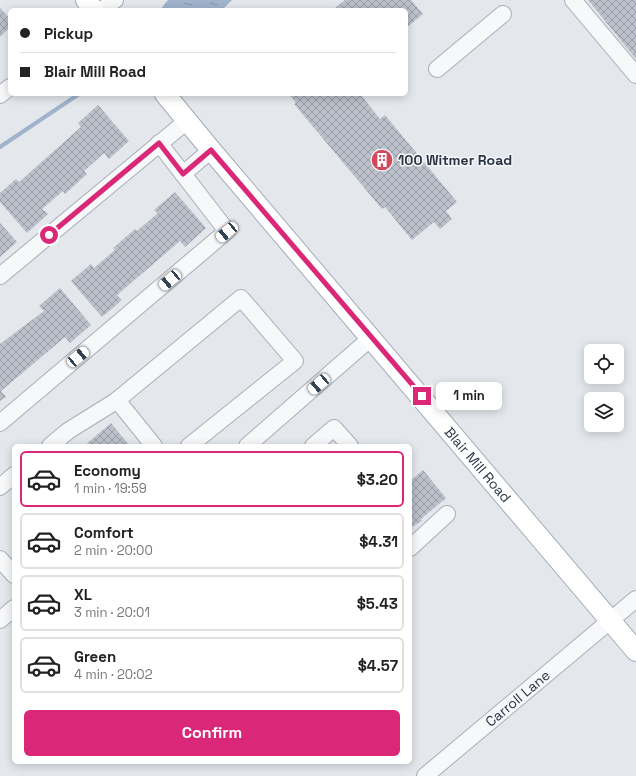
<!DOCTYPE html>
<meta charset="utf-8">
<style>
:root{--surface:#fff;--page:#f2f2f2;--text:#222;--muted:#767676;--line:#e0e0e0;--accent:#db2777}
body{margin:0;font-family:"Space Grotesk",sans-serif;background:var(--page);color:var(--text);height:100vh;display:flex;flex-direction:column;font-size:15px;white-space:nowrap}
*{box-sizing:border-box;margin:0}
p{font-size:13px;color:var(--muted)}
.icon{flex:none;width:22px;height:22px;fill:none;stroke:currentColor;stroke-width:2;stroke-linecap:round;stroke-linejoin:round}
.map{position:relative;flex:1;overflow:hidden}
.drawer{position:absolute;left:12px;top:444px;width:400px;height:320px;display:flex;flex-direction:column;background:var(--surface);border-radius:6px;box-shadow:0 2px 10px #0003}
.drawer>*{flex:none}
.guide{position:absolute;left:8px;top:8px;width:400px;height:88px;border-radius:6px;box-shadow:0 2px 10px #0003;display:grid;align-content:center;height:88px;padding:0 12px;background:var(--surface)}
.controls{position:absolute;left:584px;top:344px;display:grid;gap:8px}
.controls a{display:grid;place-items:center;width:40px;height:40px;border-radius:6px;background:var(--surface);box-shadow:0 2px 10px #0003;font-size:20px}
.end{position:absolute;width:18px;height:18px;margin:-9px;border:5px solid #db2777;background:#fff;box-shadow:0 0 0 2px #fff}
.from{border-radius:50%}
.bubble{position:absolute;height:28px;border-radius:6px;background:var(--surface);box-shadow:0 2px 10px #0003;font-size:13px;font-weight:700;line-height:28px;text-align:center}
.car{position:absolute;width:12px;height:24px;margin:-12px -6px;border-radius:5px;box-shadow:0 0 3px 1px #0007;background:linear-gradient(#fff 24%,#345 0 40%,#fff 0 76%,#345 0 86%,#fff 0)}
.guide b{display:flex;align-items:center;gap:14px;height:38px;font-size:15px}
.guide b+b{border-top:1px solid var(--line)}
.guide i{width:10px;height:10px;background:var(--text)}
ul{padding:7px 0 0;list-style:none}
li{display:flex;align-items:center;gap:12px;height:56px;margin:0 8px 6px;padding:0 4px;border:2px solid var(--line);border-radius:6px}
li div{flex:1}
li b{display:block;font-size:15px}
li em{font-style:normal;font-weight:700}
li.on{border-color:var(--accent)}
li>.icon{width:36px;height:36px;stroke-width:1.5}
.cta{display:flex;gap:8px;margin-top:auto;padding:8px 12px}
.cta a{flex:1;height:46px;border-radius:6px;background:var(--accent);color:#fff;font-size:16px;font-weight:700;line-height:46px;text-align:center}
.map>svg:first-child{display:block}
.water{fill:url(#water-ripples)}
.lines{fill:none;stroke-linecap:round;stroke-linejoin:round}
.stream{stroke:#9fb4cc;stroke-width:4}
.building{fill:url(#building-cross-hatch)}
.minor-casing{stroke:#a9aeb7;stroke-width:18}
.major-casing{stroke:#a3abb8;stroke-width:22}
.minor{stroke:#f7f8fa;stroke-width:16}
.major{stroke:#fff;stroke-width:20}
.route{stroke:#db2777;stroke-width:5}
.labels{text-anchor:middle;stroke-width:3;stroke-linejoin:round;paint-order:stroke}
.poi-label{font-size:14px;font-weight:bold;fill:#2b3445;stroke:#f4f6f9;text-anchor:start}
.street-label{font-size:14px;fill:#2b3445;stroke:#f4f6f9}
</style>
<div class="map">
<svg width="636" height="776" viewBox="0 0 636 776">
<defs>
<pattern id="water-ripples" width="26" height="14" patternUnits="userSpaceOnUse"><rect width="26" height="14" fill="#9fb4cc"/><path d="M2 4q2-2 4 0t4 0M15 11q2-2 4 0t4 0" fill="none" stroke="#8293a7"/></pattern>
<pattern id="building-cross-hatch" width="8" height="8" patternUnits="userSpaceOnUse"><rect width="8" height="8" fill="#bbc0ca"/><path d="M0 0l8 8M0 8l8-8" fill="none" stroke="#989da6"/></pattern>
</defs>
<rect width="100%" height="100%" fill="#e4e7ec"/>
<path class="water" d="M 168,0 L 232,0 L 222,10 L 160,10 Z"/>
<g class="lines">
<path class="stream" d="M 0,147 L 79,94"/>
</g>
<path class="building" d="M 345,0 L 411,0 L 423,14 L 406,28 L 406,10 L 333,10 Z
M 588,0 L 636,0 L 636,59 Z
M 0,8 L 10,19 L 10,27 L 0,37 Z
M 289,94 L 360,94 L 380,119 L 385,115 L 457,202 L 446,211 L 452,219 L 440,229 L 434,222 L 412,240 L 385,207 L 382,209 L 294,104 L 296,103 Z
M 98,105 L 129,141 L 109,159 L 104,153 L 84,171 L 87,174 L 65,194 L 63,191 L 42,209 L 48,214 L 27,233 L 0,202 L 0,193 L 16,179 L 19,182 L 81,127 L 78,123 Z
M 175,192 L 206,228 L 185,247 L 180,241 L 117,295 L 122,300 L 102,317 L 71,281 L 91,264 L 94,268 L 115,250 L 113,248 L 135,229 L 137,231 L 158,213 L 154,210 Z
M 0,223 L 17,242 L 0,257 Z
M 60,288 L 91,325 L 70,343 L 65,337 L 1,391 L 6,397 L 0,401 L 0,344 L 44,311 L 39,306 Z
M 111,423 L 130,446 L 84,446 Z
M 423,470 L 446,498 L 421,519 L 422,521 L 410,528 L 410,481 Z"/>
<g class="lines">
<g class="minor-casing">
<g id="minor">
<path d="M 573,0 L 636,75"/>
<path d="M 102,10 L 115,0"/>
<path d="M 437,69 L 503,14"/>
<path d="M 0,95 L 10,87"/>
<path d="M 183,174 L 211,150"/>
<path d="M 0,276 L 188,120"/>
<path d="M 117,400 L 154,446"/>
<path d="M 0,423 L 227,231 L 159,143"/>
<path d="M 50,446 L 68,431 L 116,401 L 241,298 L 295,361 L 189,446"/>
<path d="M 247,446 L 372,337"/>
<path d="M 313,446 L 334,428 L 350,446"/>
<path d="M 0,487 L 14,475"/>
<path d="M 410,548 L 447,514"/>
<path d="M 0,559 L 14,575"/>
<path d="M 0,620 L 14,608"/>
<path id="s1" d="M 425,776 L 636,599"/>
</g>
</g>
<g class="major-casing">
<g id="major">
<path d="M 86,0 L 94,10"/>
<path id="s2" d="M 165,94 L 211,150 L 636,651"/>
</g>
</g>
<use href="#minor" class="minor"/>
<use href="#major" class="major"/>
</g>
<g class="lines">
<path class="route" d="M 49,235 L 159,143 L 183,174 L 211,150 L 422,396"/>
</g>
<defs>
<g id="building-disc" transform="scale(1.15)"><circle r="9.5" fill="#d1495b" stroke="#f4f6f9"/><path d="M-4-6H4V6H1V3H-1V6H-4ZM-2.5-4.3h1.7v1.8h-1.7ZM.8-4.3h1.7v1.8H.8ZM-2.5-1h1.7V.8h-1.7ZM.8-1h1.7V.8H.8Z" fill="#fff"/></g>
</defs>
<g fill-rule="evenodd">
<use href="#building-disc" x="382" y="160"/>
</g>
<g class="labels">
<g class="poi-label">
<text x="398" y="165">100 Witmer Road</text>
</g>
<g class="street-label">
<text dy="5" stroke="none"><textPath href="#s2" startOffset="485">Blair Mill Road</textPath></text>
<text dy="5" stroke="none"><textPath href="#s1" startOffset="121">Carroll Lane</textPath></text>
</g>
</g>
</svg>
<div class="controls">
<a><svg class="icon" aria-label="locate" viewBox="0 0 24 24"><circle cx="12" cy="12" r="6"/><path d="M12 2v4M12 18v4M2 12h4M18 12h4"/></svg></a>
<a><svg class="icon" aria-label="layers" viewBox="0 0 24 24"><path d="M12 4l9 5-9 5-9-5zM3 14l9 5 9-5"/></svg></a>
</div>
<i class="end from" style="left:49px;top:235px"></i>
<i class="end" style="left:422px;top:396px"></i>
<div class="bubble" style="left:436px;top:382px;width:66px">1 min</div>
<i class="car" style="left:227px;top:232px;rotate:230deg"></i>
<i class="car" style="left:170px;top:280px;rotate:230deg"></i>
<i class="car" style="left:78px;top:357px;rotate:50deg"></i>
<i class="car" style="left:319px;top:384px;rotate:229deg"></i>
<div class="guide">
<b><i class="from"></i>Pickup</b>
<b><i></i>Blair Mill Road</b>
</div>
<section class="drawer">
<ul>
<li class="on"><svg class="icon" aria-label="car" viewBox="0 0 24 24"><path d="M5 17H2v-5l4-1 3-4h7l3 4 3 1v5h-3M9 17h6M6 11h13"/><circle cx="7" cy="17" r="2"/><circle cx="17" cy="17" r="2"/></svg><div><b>Economy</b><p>1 min · 19:59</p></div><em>$3.20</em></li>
<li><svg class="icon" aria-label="car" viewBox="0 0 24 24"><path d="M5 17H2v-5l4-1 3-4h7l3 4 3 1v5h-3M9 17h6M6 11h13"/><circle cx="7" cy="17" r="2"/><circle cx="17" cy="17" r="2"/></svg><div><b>Comfort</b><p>2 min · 20:00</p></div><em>$4.31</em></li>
<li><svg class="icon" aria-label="car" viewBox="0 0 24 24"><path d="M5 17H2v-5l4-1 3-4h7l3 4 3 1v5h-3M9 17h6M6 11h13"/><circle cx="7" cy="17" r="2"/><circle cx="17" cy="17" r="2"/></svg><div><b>XL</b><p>3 min · 20:01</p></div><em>$5.43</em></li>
<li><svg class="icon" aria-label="car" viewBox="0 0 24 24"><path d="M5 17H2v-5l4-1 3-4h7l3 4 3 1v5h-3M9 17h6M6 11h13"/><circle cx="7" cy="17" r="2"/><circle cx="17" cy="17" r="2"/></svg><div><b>Green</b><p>4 min · 20:02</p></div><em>$4.57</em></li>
</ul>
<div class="cta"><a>Confirm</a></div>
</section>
</div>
